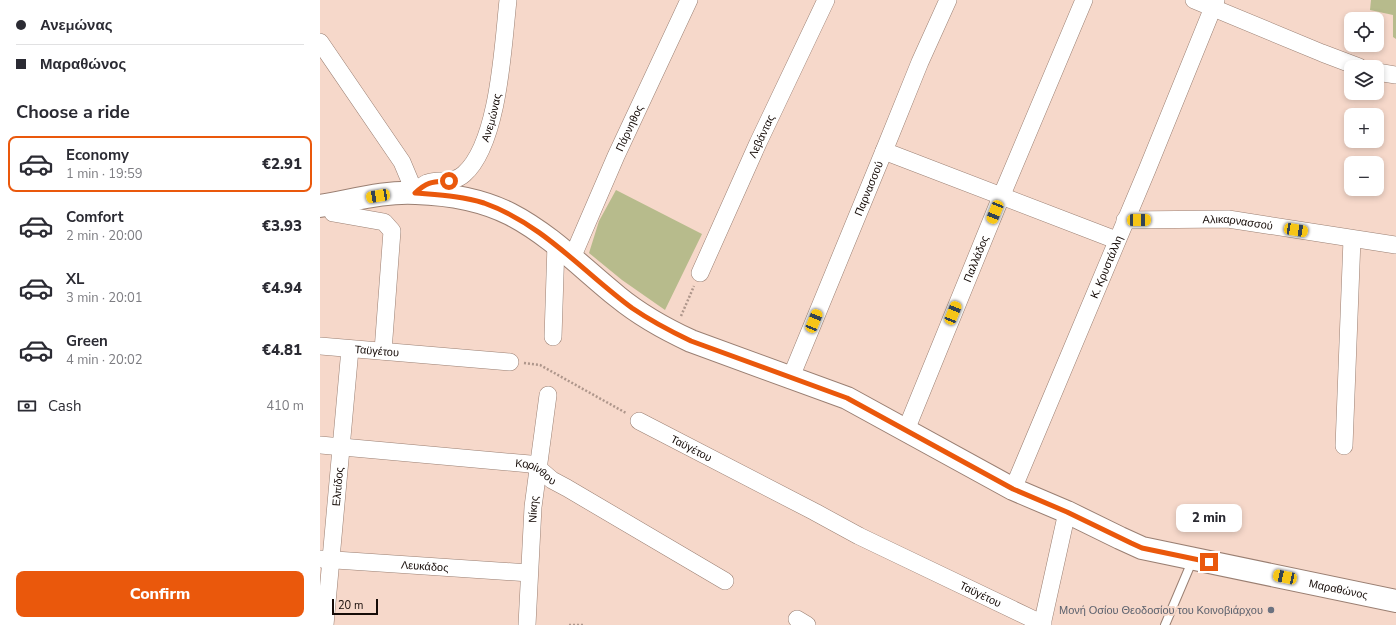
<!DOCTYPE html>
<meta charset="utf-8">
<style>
:root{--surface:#fff;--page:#f2f2f3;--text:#2b2b33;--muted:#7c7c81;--line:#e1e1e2;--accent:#ea580c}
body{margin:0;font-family:"Nunito Sans",sans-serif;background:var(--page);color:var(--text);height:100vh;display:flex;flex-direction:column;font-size:15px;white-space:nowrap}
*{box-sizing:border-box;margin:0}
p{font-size:13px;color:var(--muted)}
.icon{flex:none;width:22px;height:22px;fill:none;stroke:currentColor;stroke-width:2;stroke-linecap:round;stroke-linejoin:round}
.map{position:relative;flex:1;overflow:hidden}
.details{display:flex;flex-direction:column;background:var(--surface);width:320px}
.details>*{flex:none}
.guide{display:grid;align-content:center;height:88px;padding:0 16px;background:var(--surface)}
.tools{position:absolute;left:1024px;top:12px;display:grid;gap:8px}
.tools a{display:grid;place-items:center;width:40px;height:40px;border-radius:8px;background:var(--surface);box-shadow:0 2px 6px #0003;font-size:20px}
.scale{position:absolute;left:12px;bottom:10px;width:46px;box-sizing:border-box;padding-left:4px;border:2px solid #150b07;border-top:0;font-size:11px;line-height:14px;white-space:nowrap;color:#150b07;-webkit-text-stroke:3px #f6d8ca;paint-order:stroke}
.end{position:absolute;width:18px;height:18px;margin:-9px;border:5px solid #ea580c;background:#fff;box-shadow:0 0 0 2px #fff}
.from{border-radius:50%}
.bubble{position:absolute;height:28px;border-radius:8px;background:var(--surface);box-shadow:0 2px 6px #0003;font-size:13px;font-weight:800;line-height:28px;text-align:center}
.car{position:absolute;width:12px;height:24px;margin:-12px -6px;border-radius:5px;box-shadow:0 0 3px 1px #0007;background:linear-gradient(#f5c518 24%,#345 0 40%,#f5c518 0 76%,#345 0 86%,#f5c518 0)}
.guide b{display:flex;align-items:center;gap:14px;height:38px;font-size:15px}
.guide b+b{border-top:1px solid var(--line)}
.guide i{width:10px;height:10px;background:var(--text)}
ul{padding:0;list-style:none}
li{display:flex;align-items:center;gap:12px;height:56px;margin:0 8px 6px;padding:0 8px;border:2px solid transparent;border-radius:8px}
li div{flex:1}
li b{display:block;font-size:15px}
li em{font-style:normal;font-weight:800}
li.current{border-color:var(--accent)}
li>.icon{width:36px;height:36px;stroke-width:1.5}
h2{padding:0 16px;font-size:18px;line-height:48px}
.pay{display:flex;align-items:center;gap:10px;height:44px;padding:0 16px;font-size:15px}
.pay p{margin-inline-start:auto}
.primary-button{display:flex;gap:8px;margin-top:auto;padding:8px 16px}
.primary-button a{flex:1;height:46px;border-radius:8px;background:var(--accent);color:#fff;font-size:16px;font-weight:800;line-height:46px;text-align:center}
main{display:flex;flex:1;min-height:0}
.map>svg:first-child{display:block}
.green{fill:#b7bb8c}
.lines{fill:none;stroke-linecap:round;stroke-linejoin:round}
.lane-casing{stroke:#9a7f72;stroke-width:10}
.street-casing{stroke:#9a7f72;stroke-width:18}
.primary-casing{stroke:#9a7f72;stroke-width:24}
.path{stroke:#ae968b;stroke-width:2.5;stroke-dasharray:2 2;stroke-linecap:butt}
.lane{stroke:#fff;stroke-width:8}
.street{stroke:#fff;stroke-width:17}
.primary{stroke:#fff;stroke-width:22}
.route{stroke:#ea580c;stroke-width:5}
.worship-dot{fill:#6b7280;stroke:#f6d8ca;stroke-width:1.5}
.labels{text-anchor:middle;stroke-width:4;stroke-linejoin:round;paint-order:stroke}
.street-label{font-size:11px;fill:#150b07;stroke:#f6d8ca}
.worship-label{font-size:11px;fill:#5b616d;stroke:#f6d8ca;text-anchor:end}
</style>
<main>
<section class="details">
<div class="guide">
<b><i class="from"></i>Ανεμώνας</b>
<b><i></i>Μαραθώνος</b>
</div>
<h2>Choose a ride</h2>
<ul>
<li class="current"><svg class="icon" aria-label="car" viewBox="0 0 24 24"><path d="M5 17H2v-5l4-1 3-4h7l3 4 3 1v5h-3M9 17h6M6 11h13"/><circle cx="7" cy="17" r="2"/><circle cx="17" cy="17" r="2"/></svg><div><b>Economy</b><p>1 min · 19:59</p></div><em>€2.91</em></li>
<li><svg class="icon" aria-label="car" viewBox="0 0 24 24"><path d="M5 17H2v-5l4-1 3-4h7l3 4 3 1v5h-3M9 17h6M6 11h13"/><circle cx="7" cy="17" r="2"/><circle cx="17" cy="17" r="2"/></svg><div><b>Comfort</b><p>2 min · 20:00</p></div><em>€3.93</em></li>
<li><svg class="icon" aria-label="car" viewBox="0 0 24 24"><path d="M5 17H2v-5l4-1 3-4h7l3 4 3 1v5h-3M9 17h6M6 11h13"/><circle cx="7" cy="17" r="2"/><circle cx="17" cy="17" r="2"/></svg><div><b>XL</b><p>3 min · 20:01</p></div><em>€4.94</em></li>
<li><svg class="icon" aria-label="car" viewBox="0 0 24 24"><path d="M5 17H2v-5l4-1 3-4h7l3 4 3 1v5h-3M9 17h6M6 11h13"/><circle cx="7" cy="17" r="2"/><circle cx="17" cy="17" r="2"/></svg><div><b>Green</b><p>4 min · 20:02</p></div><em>€4.81</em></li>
</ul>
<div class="pay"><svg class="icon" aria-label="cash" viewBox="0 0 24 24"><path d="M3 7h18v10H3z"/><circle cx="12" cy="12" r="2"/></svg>Cash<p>410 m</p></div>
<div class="primary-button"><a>Confirm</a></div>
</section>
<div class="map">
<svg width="1076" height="625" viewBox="0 0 1076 625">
<rect width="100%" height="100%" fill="#f6d8ca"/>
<path class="green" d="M 1051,0 L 1076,0 L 1076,39 L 1073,37 L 1073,15 L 1050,10 Z
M 296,190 L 382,234 L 345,310 L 302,280 L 269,253 L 279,221 Z"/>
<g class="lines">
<g class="lane-casing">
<path id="lane" d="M 845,625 L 873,559"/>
</g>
<g class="street-casing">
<g id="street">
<path d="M 874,0 L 1002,53 L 1039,67"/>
<path id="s1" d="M 0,42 L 82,162 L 95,193 C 99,189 102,185 107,183 C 120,179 133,184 144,174 C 179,143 183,45 188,0"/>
<path d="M 1057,72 L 1076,75"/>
<path d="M 564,151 L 796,240"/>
<path d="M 10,205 L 13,213 L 64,222 L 72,231 L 63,351"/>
<path id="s2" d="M 805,220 L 908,219 L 1076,245"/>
<path id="s3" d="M 252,258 L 296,156 L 369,0"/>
<path id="s4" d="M 380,273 L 438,143 L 506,0"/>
<path d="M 233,337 L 236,244"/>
<path id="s5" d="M 0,346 L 190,362"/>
<path id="s6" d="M 471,377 L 564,151 L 600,62 L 628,0"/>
<path id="s7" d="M 319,421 L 495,512 L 539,536 L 723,624"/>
<path id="s8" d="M 586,430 L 681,197 L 764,0"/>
<path id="s9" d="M 0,445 L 210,464 L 218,468 L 232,480 L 247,488 L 405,581"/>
<path d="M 1024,446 L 1032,239"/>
<path id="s10" d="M 693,489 L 827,170 L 896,0"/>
<path id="s11" d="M 0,559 L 209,573"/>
<path d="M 477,619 L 487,625"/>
<path id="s12" d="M 5,625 L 30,349"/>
<path id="s13" d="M 207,625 L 213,507 L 228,395"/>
<path d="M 722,625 L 747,512"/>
</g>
</g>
<g class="primary-casing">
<g id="primary">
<path id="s14" d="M 0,206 C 31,201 64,191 96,193 C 127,194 162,200 190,214 C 231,235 263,269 298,297 C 320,315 345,329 371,341 L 527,398 L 693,489 L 747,512 L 800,538 L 822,548 L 1076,601"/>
</g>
</g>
<path class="path" d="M 361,316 L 374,286
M 204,363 L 220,365 L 306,413
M 249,625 L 263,625"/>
<use href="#lane" class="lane"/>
<use href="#street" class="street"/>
<use href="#primary" class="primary"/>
</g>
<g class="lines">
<path class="route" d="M 129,181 C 112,182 108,181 95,193 C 118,195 142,196 164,203 C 223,224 263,272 312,308 C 331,321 350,331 371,341 L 527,398 L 693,489 L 747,512 L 811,543 L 822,548 L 889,562"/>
</g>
<circle class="worship-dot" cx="951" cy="610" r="4"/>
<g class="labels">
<g class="street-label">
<text dy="4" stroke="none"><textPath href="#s1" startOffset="297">Ανεμώνας</textPath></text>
<text dy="4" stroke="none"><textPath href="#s3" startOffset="142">Πάρνηθος</textPath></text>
<text dy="4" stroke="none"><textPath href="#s4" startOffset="150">Λεβάντας</textPath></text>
<text dy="4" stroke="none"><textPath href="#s6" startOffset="204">Παρνασσού</textPath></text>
<text dy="4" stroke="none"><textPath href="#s2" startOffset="113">Αλικαρνασσού</textPath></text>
<text dy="4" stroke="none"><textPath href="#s8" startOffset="185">Παλλάδος</textPath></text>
<text dy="4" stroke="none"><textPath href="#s10" startOffset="241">Κ. Κρυστάλλη</textPath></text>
<text dy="4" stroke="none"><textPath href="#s5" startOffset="57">Ταϋγέτου</textPath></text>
<text dy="4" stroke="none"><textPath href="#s7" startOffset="59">Ταϋγέτου</textPath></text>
<text dy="4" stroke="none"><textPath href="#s9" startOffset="219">Κορίνθου</textPath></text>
<text dy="4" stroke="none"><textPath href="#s12" startOffset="139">Ελπίδος</textPath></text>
<text dy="4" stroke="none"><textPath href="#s13" startOffset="116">Νίκης</textPath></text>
<text dy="4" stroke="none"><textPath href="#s11" startOffset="105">Λευκάδος</textPath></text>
<text dy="4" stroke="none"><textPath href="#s14" startOffset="1114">Μαραθώνος</textPath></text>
<text dy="4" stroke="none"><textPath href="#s7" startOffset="383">Ταϋγέτου</textPath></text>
</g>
<g class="worship-label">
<text x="943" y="614">Μονή Οσίου Θεοδοσίου του Κοινοβιάρχου</text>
</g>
</g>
</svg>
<div class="tools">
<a><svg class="icon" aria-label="locate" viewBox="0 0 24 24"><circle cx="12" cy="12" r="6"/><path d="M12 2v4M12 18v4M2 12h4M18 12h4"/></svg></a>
<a><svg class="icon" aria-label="layers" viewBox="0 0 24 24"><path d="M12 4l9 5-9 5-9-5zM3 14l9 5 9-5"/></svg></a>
<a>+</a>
<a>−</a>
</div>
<div class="scale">20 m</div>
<i class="end from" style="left:129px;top:181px"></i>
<i class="end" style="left:889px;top:562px"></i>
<div class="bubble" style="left:856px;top:504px;width:66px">2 min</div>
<i class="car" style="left:58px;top:196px;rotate:261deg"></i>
<i class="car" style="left:675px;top:212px;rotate:202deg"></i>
<i class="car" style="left:819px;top:220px;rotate:89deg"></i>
<i class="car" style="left:976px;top:230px;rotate:99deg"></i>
<i class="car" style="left:633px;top:313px;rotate:22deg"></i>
<i class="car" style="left:494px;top:321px;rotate:22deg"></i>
<i class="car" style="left:965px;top:577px;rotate:282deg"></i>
</div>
</main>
